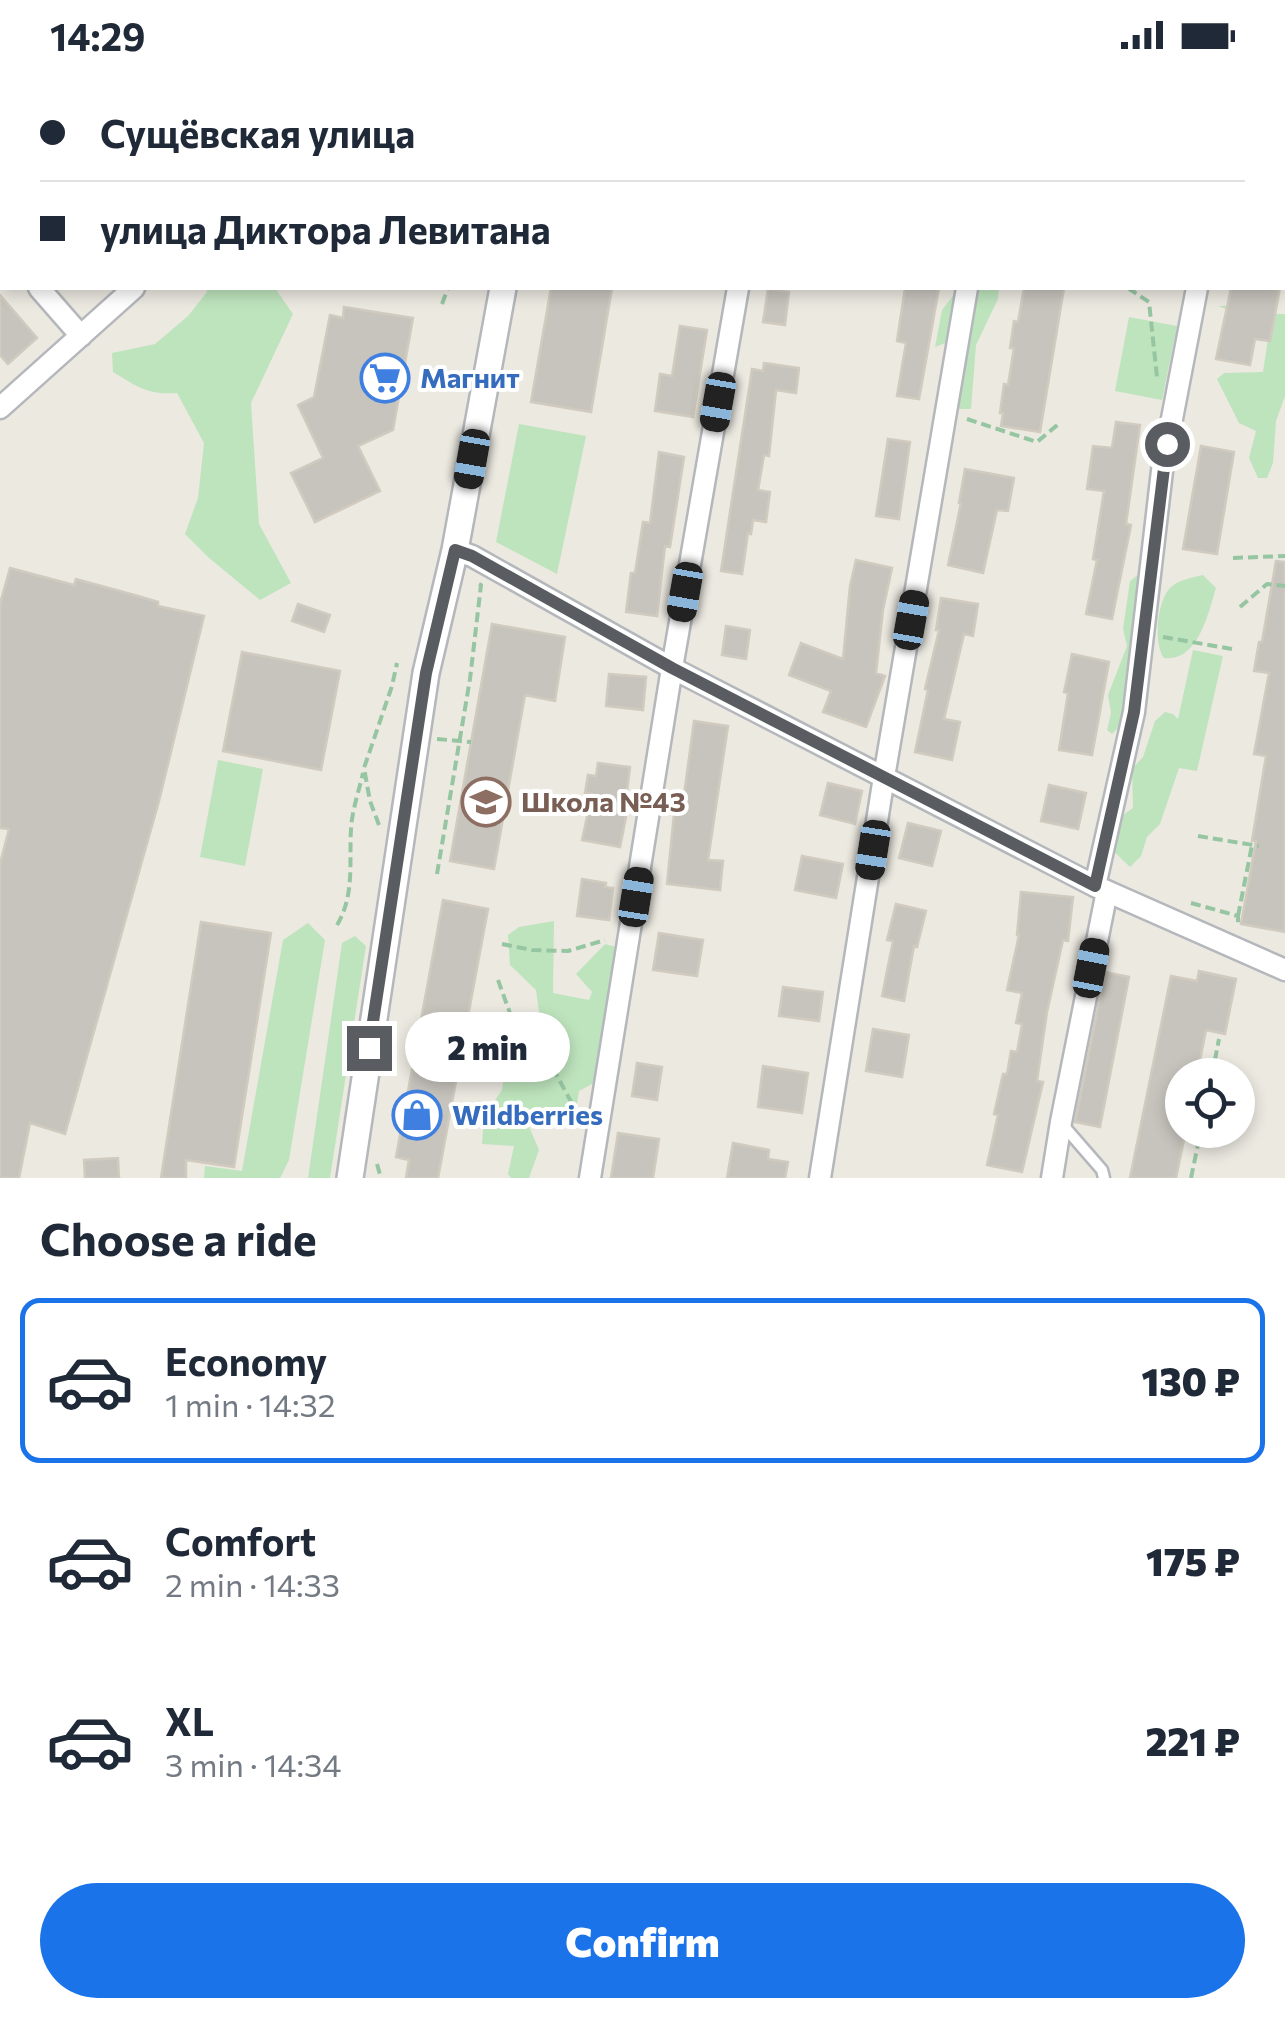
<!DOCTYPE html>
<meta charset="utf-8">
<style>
:root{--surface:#fff;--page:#f2f2f3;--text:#1f2937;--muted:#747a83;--line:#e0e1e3;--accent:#1a73e8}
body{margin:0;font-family:Commissioner,sans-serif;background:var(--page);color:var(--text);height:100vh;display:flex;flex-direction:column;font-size:38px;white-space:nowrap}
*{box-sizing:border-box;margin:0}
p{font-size:32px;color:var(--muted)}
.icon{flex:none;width:55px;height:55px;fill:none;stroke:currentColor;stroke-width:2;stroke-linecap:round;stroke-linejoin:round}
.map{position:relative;height:1108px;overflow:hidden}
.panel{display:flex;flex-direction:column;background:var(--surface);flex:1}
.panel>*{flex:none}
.hud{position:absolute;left:0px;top:0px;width:1285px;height:220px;box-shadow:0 5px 15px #0003;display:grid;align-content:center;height:220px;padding:0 40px;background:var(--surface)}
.controls{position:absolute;left:1165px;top:988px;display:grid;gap:20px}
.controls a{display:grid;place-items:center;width:90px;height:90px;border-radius:50%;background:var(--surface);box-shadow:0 5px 15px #0003;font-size:50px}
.end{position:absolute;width:45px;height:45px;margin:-22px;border:12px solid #595d62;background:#fff;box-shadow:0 0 0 5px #fff}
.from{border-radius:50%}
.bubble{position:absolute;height:70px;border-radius:35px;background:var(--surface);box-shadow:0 5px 15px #0003;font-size:32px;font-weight:800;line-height:70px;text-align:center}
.car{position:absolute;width:30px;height:60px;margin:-30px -15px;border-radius:12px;box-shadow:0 0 8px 2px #0007;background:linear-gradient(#222 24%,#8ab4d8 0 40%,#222 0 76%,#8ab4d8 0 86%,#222 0)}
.hud b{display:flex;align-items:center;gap:35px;height:95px;font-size:38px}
.hud b+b{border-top:2px solid var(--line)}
.hud i{width:25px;height:25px;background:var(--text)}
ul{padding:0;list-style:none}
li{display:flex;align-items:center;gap:30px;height:165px;margin:0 20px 15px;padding:0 20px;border:5px solid transparent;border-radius:20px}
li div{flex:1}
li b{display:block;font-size:38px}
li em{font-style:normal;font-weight:800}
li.on{border-color:var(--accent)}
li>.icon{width:90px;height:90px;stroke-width:1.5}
h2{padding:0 40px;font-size:45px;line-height:120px}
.action{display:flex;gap:20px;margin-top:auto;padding:20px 40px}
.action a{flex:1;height:115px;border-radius:60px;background:var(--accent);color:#fff;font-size:40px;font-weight:800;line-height:115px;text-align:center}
.status{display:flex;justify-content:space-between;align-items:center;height:70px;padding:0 50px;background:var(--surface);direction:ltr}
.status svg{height:28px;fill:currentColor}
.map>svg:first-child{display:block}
.green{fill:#bee4bd}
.building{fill:#c7c4be;stroke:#d1cbbf;stroke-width:2.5}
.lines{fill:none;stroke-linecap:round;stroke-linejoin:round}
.service-casing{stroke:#b4b7bb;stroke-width:15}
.minor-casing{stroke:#b4b7bb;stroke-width:25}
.tertiary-casing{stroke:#b4b7bb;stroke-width:30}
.path{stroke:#96c5a2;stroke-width:4;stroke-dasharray:10 5;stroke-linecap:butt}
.service{stroke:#fff;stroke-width:10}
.minor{stroke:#fff;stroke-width:20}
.tertiary{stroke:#fff;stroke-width:25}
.route{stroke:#595d62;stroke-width:12}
.labels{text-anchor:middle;stroke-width:8;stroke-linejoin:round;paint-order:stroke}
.shop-label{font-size:28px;font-weight:bold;fill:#366cbe;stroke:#fff;text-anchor:start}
.education-label{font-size:28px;font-weight:bold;fill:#785e54;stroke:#fff;text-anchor:start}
</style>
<div class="status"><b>14:29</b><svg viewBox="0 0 49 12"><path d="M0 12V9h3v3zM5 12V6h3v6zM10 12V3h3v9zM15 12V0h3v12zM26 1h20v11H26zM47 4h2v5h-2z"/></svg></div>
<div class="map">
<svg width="1285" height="1108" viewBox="0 0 1285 1108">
<rect width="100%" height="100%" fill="#ece9e1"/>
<path class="green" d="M 206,218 L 275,218 L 293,244 L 251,333 L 259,454 L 291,513 L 260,530 L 208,487 L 185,464 L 198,428 L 204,373 L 177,323 C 147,325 138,317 113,302 L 112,283 L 155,274 L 188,246 L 207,222 Z
M 959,218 L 999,218 L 998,229 L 976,275 L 971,339 L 956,339 L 964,266 L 935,277 L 942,240 Z
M 1245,235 L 1276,244 L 1285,244 L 1285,326 L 1276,351 L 1273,393 L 1267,408 L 1258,408 L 1249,388 L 1256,361 L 1239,353 L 1217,309 L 1224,303 L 1263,302 L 1270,255 L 1218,236 Z
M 1129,247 L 1177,256 L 1162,330 L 1115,321 Z
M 519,354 L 586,366 L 557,504 L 496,472 Z
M 1140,503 C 1138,539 1140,643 1112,664 L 1107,660 L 1111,643 L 1108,625 L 1127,576 L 1123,559 L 1130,511 Z
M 1203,505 L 1216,518 C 1208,544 1198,592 1164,588 C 1153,573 1157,530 1171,517 C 1180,509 1192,508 1203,505 Z
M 1193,580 L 1223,586 L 1197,701 L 1179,698 L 1160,754 L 1147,767 L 1141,786 L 1130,797 L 1104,772 L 1117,749 L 1133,738 L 1132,699 L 1143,687 L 1155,651 L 1165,642 L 1173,644 L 1178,649 Z
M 218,690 L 263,699 L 245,796 L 200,787 Z
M 554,851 L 553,923 L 589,930 L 592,922 L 576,904 L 605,874 L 617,877 L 612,963 L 594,1013 L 579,1021 L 575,1047 L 537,1041 L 528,1054 L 539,1080 L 529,1108 L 511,1108 L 508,1104 L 514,1076 L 482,1074 L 484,1046 L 502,1020 L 504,1005 L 525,987 L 524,967 L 539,942 L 536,920 L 510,895 L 508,865 L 519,857 Z
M 308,853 L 325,870 L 289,1090 L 280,1108 L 204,1108 L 205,1096 L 242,1101 L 283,870 Z
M 355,866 L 366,876 L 330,1108 L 308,1108 L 342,873 Z"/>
<path class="building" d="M 551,218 L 612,218 L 591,342 L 531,332 Z
M 905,218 L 939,218 L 919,329 L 897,326 L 906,273 L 897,271 Z
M 1024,218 L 1064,218 L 1040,362 L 1001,356 L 1003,343 L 1000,343 L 1004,314 L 1008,315 L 1014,278 L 1010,278 L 1014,251 L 1018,252 Z
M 1231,218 L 1280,218 L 1270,271 L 1255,269 L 1250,295 L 1216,289 Z
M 768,219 L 789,222 L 785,255 L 763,252 Z
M 0,225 L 37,268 L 8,294 L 0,285 Z
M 344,237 L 413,248 L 393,360 L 358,376 L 380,421 L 315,452 L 291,403 L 323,388 L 298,335 L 314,327 L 330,245 L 343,248 Z
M 680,256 L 707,260 L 693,347 L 655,341 L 660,304 L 672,306 Z
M 764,293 L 799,298 L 796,323 L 776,320 L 769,386 L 764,385 L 758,420 L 770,422 L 766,452 L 753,450 L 751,464 L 748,463 L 742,504 L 721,501 L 752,299 L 763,301 Z
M 1116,352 L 1140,355 L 1126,454 L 1131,455 L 1112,549 L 1086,544 L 1097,490 L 1093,489 L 1104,421 L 1087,419 L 1093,376 L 1112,378 Z
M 888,369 L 910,372 L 899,449 L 876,446 Z
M 1201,376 L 1234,382 L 1217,484 L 1183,479 Z
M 659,382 L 684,387 L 670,477 L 665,476 L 657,546 L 626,542 L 631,503 L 635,503 L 643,452 L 650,453 Z
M 965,399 L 1014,408 L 1008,441 L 997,440 L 983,503 L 948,495 L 961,433 L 959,433 Z
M 856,490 L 892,498 L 883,540 L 876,603 L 885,606 L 866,657 L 823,642 L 831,621 L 789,605 L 801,573 L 843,589 L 850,516 Z
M 1276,491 L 1285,492 L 1285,862 L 1241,854 L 1256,771 L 1252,771 L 1266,686 L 1254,684 L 1269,603 L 1254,601 L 1259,572 L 1262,572 Z
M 10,498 L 74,515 L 76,509 L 138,526 L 158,532 L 158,536 L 204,546 L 159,731 L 65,1064 L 30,1053 L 19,1108 L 0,1108 L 0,794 L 9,759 L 0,758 L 0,534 Z
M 941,528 L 978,534 L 973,566 L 964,564 L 944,649 L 960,652 L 952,690 L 915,682 L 928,620 L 925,619 L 939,560 L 936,560 Z
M 298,534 L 330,545 L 324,562 L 292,551 Z
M 492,554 L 565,567 L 555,631 L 525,625 L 494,799 L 450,791 Z
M 726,556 L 750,560 L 746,589 L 722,585 Z
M 242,582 L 340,601 L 321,700 L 223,681 Z
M 1072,584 L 1109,592 L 1092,685 L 1059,680 L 1068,623 L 1064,622 Z
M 609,604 L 646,607 L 643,640 L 606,636 Z
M 694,651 L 728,656 L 708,790 L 723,791 L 720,820 L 667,814 L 676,724 L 684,725 Z
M 598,693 L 630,697 L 625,737 L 628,737 L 620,777 L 582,770 L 592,724 L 585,723 L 588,705 L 596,706 Z
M 828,713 L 862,721 L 855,754 L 820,745 Z
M 1049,715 L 1086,723 L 1078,759 L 1041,751 Z
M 908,753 L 941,761 L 932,796 L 899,788 Z
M 802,786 L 843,794 L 836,828 L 795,820 Z
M 582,809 L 606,813 L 605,817 L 613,818 L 609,850 L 577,846 Z
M 1021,822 L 1073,827 L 1068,871 L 1063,870 L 1047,942 L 1037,1011 L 1043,1012 L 1022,1102 L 987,1095 L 998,1045 L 994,1044 L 1003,1004 L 1007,1004 L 1011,981 L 1017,982 L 1022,954 L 1016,953 L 1022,923 L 1007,920 L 1019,865 L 1017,865 Z
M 443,830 L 488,839 L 438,1108 L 406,1108 L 409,1090 L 396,1087 Z
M 896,834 L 926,841 L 917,877 L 914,876 L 904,931 L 882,926 L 893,871 L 887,870 Z
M 201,852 L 271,863 L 234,1097 L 186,1090 L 186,1108 L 161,1108 Z
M 659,863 L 703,870 L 697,906 L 653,900 Z
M 1199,901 L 1236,909 L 1225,964 L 1206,960 L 1197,1005 L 1182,1005 L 1182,1060 L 1186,1060 L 1176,1108 L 1130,1108 L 1171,906 L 1197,911 Z
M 1105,902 L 1129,907 L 1100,1057 L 1075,1052 Z
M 783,917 L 823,922 L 819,951 L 779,946 Z
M 873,959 L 909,965 L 902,1007 L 866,1001 Z
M 637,993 L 662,997 L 657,1030 L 632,1026 Z
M 763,996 L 808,1003 L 802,1043 L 758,1037 Z
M 618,1063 L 659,1069 L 653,1108 L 611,1108 Z
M 733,1073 L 769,1080 L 768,1089 L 788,1092 L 785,1108 L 727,1108 Z
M 118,1088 L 119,1108 L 85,1108 L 84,1090 Z"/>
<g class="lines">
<g class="service-casing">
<path id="service" d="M 1062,1054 L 1102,1100 L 1104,1108"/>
</g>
<g class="minor-casing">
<path id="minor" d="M 191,0 L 194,2
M 1246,0 L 1251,2
M 775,2 L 776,0
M 1003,2 L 1003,0
M 1282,17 L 1285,19
M 0,173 L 2,176
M 39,218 L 81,266
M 0,338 L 134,218
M 455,480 L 472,486 L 672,598 L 1095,816 L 1285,900
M 1095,816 L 1134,642 L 1162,401 L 1197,218
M 590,1108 L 672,598 L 738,218
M 820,1108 L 884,707 L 967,218
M 1052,1108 L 1061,1052 L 1107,821"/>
</g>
<g class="tertiary-casing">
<path id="tertiary" d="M 533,2 L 533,0
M 350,1108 L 426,603 L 455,480 L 503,218"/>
</g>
<path class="path" d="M 342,2 L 343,0
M 565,2 L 565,0
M 1128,218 L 1149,232 L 1157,307
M 442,234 L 448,218
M 967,349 L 1037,372 L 1061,352
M 1233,488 L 1285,486
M 1240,537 L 1267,514 L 1285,516
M 1163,567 L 1232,579
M 437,669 L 471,672
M 379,755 L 370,731 L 364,698 L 392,616 L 397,593
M 1198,766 L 1259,776
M 437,804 L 470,609 L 481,515 L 479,514
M 1191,833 L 1238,846 L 1238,856
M 1238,846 L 1252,775
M 337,855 C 355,825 349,792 351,759 C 352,740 359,721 363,703
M 502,874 L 532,880 L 568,881 L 605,870
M 498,910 L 511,946 L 546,986 L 579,1046
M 1204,993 L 1238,1001
M 1212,1005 L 1219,969
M 377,1094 L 381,1108
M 1191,1108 L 1201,1060"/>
<use href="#service" class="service"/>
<use href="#minor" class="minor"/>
<use href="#tertiary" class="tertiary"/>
</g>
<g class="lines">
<path class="route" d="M 369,978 L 426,603 L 455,480 L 472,486 L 672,598 L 1095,816 L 1134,642 L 1167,374"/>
</g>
<defs>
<g id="supermarket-ring" transform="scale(2.5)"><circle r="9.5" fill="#fff" stroke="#3f7fe0" stroke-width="1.5"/><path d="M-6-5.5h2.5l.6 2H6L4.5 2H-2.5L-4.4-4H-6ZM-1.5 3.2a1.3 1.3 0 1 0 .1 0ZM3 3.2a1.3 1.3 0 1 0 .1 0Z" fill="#3f7fe0"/></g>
<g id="school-ring" transform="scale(2.5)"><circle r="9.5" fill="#fff" stroke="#8d6e63" stroke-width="1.5"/><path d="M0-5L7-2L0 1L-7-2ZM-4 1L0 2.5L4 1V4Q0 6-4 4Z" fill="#8d6e63"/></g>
<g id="shop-ring" transform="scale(2.5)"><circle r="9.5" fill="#fff" stroke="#3f7fe0" stroke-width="1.5"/><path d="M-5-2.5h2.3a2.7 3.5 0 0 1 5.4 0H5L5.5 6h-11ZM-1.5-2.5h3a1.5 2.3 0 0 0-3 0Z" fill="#3f7fe0"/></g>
</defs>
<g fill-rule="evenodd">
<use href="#supermarket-ring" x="385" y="308"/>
<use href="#school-ring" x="486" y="732"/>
<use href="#shop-ring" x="417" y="1045"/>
</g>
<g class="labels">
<g class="shop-label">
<text x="420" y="318">Магнит</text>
<text x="452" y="1055">Wildberries</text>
</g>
<g class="education-label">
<text x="521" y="742">Школа №43</text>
</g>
</g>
</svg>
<div class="controls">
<a><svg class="icon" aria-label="locate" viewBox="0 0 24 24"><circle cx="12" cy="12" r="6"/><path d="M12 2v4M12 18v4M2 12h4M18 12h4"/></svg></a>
</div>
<i class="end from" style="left:1167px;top:374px"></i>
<i class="end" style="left:369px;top:978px"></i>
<div class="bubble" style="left:405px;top:942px;width:165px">2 min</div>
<i class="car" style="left:718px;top:332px;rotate:190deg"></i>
<i class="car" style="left:472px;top:389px;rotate:190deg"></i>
<i class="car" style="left:685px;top:522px;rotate:190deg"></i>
<i class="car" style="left:911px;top:550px;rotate:10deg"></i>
<i class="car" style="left:873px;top:780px;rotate:189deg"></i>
<i class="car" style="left:636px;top:827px;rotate:9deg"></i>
<i class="car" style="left:1091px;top:898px;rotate:11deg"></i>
<div class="hud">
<b><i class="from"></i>Сущёвская улица</b>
<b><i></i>улица Диктора Левитана</b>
</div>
</div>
<section class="panel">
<h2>Choose a ride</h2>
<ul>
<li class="on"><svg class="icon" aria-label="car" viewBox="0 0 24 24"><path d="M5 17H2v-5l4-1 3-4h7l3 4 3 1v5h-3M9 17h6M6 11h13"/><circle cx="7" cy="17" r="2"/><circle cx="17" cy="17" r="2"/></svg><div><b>Economy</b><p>1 min · 14:32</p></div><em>130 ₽</em></li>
<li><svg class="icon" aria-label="car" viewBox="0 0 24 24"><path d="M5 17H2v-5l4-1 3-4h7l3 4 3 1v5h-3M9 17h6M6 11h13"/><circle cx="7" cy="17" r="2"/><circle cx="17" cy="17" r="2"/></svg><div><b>Comfort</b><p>2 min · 14:33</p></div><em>175 ₽</em></li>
<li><svg class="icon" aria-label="car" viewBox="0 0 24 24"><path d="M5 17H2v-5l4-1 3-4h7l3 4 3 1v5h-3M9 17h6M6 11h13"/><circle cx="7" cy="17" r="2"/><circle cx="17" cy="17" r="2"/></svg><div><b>XL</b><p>3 min · 14:34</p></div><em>221 ₽</em></li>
</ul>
<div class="action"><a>Confirm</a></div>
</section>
